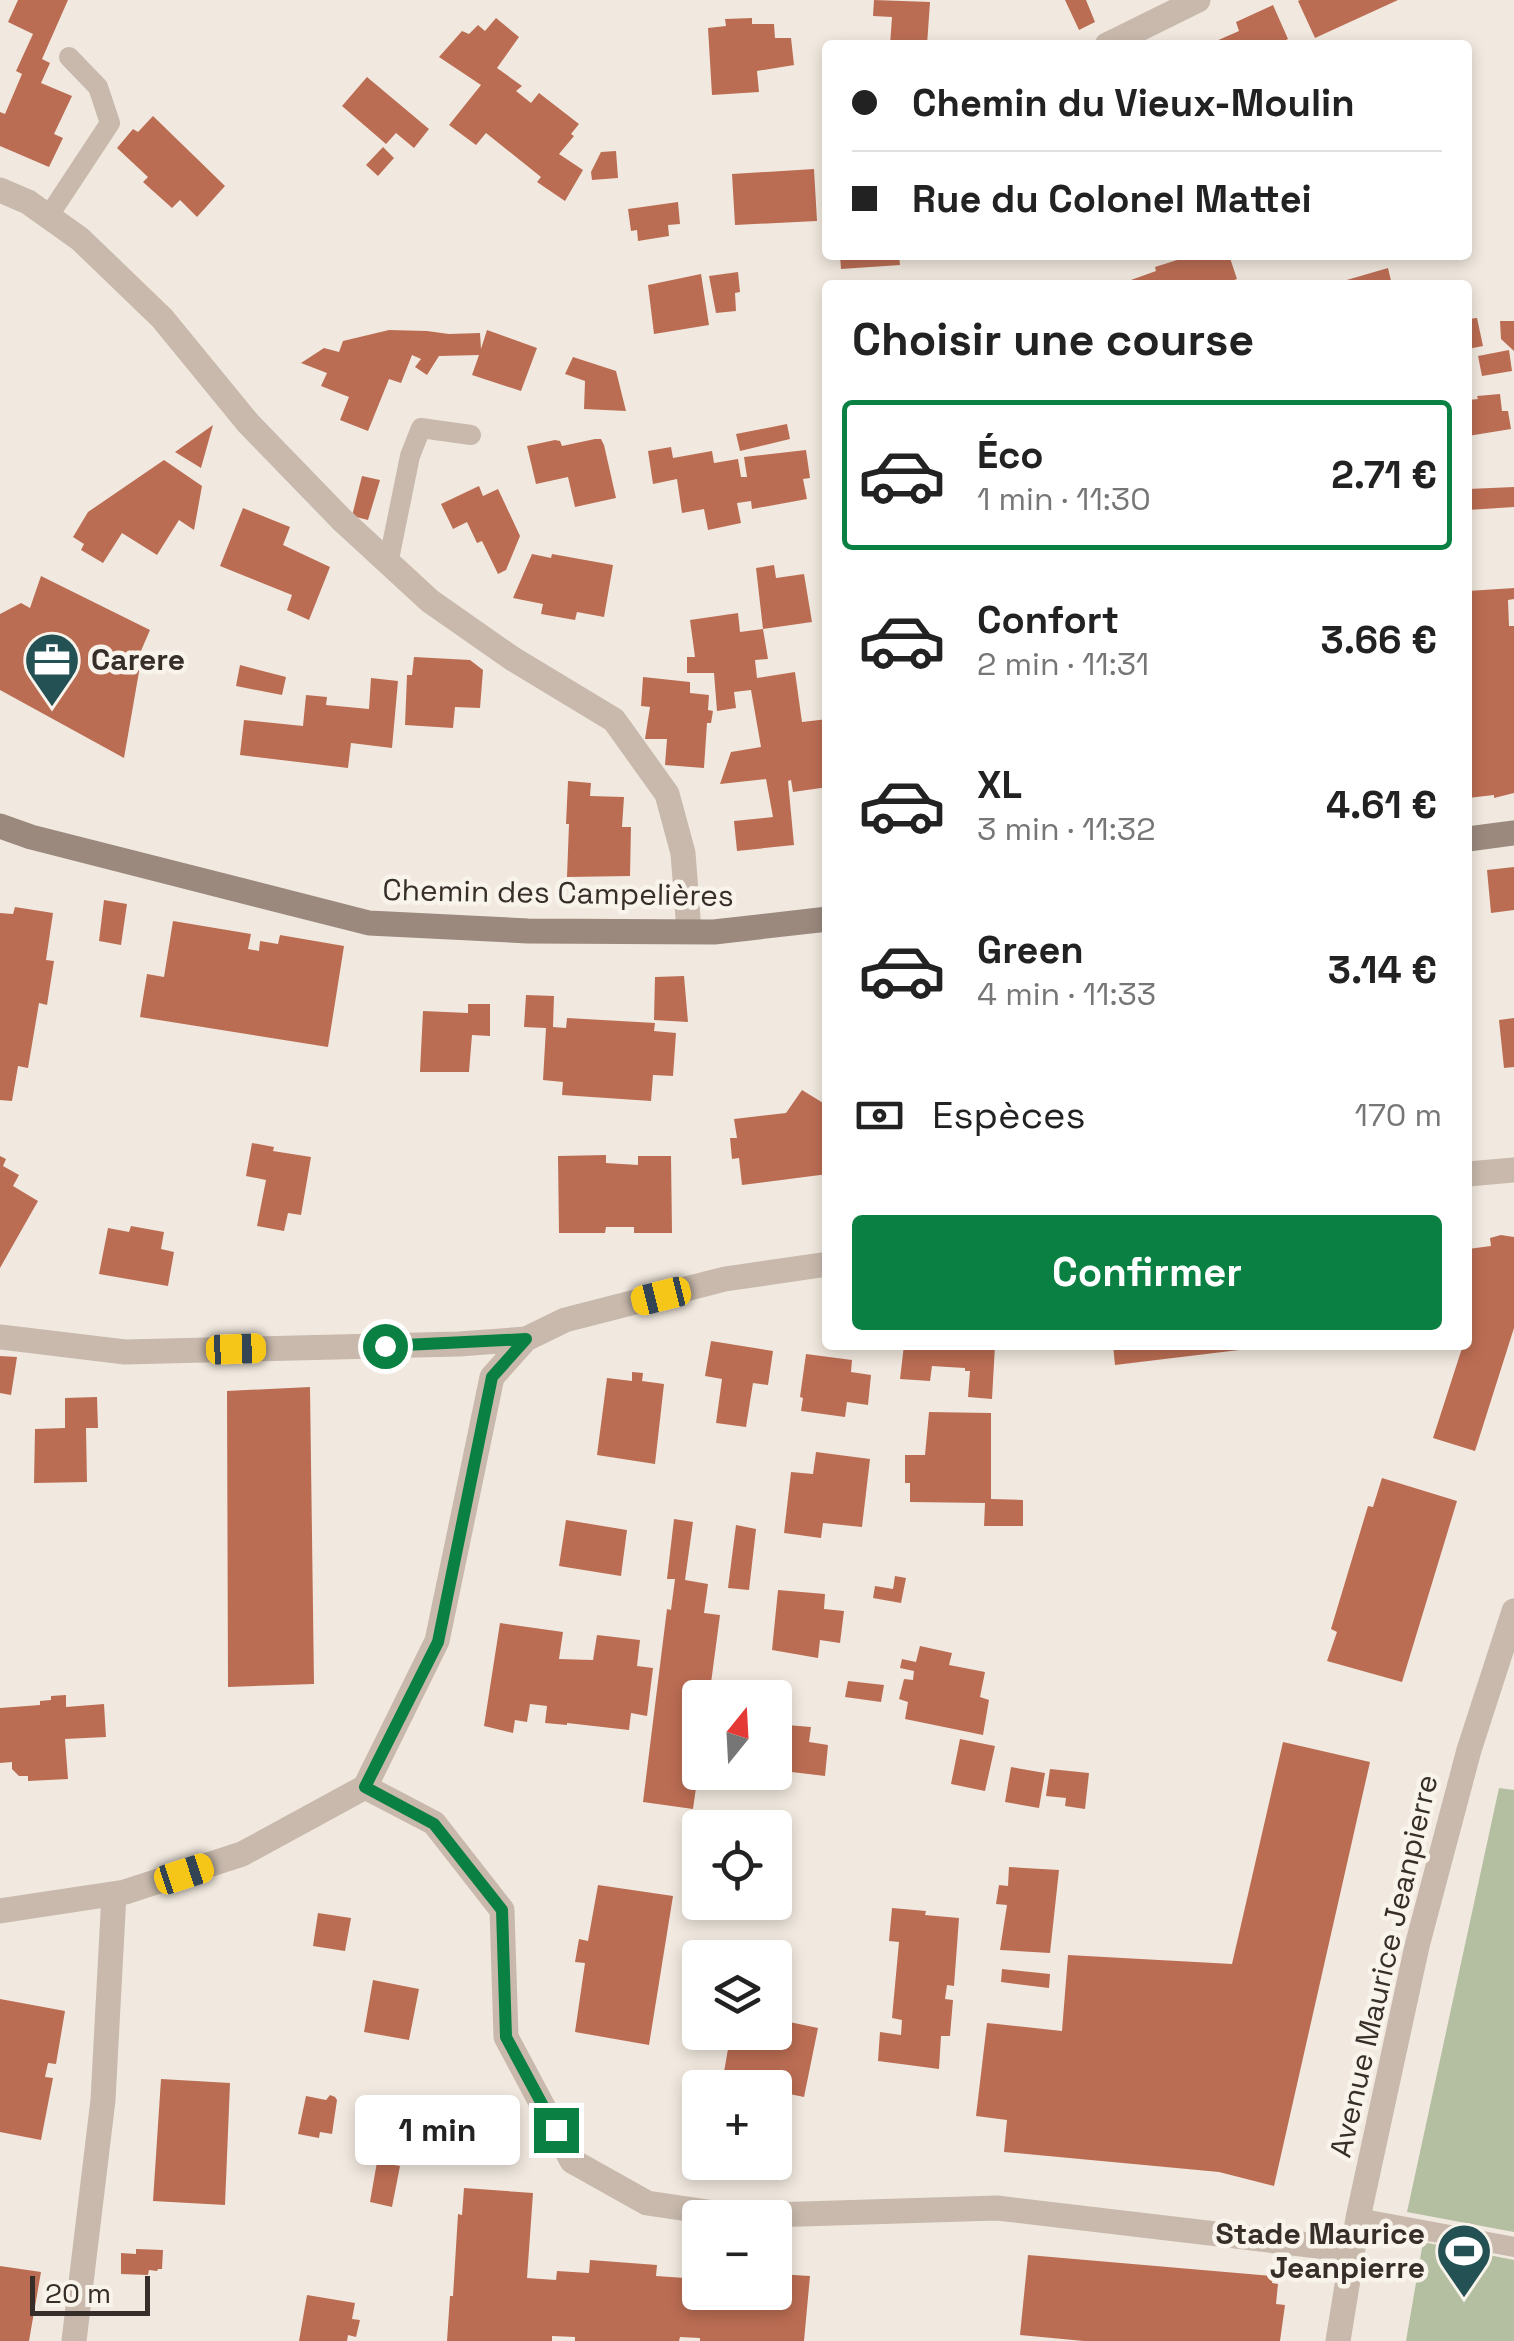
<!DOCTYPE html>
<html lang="fr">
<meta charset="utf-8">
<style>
:root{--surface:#fff;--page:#f6f6f6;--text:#222;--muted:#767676;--line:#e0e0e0;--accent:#0b8043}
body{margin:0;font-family:"Space Grotesk",sans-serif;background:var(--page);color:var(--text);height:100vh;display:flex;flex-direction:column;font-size:38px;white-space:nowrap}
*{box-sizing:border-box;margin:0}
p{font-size:32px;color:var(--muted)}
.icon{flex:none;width:55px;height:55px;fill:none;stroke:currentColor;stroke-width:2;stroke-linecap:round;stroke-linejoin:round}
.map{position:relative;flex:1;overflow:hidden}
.sheet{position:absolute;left:822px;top:280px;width:650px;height:1070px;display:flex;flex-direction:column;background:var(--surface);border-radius:10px;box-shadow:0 5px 15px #0003}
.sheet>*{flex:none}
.hud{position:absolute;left:822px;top:40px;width:650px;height:220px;border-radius:10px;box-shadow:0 5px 15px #0003;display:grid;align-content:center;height:220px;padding:0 30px;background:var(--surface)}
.needle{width:65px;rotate:18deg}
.controls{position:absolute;left:682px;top:1680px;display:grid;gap:20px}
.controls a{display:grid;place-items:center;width:110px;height:110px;border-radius:10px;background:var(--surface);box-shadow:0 5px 15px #0003;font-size:50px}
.scale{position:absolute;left:30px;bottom:25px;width:120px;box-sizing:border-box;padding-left:10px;border:5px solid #372e2a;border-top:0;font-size:28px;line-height:35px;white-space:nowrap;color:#372e2a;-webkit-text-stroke:8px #f8f3eb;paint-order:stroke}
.end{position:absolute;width:45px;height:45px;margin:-22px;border:12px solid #0b8043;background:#fff;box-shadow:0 0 0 5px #fff}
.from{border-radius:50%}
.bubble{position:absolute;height:70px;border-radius:10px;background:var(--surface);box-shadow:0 5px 15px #0003;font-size:32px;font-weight:800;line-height:70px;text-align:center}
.car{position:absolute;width:30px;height:60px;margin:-30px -15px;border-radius:12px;box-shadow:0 0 8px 2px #0007;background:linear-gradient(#f5c518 24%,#345 0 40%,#f5c518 0 76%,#345 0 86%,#f5c518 0)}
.hud b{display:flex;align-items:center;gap:35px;height:95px;font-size:38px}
.hud b+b{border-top:2px solid var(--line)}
.hud i{width:25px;height:25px;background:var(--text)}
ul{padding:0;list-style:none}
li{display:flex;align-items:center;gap:30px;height:150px;margin:0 20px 15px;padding:0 10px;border:5px solid transparent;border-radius:10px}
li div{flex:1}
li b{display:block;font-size:38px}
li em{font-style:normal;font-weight:800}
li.current{border-color:var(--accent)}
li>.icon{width:90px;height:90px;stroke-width:1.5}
h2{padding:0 30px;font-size:45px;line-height:120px}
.pay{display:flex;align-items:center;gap:25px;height:110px;padding:0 30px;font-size:38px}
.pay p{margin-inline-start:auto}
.button{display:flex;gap:20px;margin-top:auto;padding:20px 30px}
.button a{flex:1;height:115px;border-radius:10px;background:var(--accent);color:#fff;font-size:40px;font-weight:800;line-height:115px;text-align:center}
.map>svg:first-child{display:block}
.green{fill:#b4bea0}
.building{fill:#bb6d53}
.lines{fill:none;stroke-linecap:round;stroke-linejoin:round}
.lane{stroke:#c8b9ac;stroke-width:20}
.street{stroke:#c8b9ac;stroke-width:25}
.secondary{stroke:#9b897d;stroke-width:25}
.route{stroke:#0b8043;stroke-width:12}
.labels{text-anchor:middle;stroke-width:9;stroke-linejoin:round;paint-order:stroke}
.poi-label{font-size:30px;font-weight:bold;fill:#372e2a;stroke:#f8f3eb;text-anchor:start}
.street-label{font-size:30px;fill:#372e2a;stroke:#f8f3eb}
</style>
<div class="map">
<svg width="1514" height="2341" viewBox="0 0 1514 2341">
<rect width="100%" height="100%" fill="#f1e9df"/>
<path class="green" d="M 1499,1788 L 1514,1790 L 1514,2232 L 1407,2212 Z
M 1423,2242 L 1514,2260 L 1514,2341 L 1406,2341 Z"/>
<path class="building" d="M 18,0 L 68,0 L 42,59 L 50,63 L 41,83 L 72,96 L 54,134 L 63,138 L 49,167 L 0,146 L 0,112 L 5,114 L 22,74 L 16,71 L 33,34 L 8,22 Z
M 874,0 L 930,2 L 927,45 L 890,45 L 892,17 L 873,16 Z
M 1065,0 L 1086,0 L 1095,22 L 1079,30 Z
M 1300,0 L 1398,0 L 1315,38 L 1298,1 Z
M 1273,5 L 1288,39 L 1277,45 L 1207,45 L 1239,31 L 1236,22 Z
M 496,18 L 519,37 L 497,68 L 522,86 L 516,91 L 531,103 L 539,93 L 579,124 L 571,134 L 574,136 L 559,154 L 583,170 L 565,201 L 537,182 L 541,177 L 486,133 L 476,145 L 449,125 L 481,85 L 439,57 L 462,31 L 469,34 L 478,25 L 485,31 Z
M 752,18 L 752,24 L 774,24 L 775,38 L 791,38 L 794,65 L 757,71 L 759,92 L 712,95 L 708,28 L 726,26 L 725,19 Z
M 367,77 L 429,129 L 414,148 L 396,133 L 386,144 L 342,106 Z
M 153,116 L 225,186 L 197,217 L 180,200 L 172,208 L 143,182 L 148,177 L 117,148 L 133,129 L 138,132 Z
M 383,147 L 394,158 L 378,176 L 366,165 Z
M 616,151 L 618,178 L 592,180 L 591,172 L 601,152 Z
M 814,169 L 817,221 L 735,225 L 732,174 Z
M 678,202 L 680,224 L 668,225 L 669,236 L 638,241 L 637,230 L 631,231 L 628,209 Z
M 840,255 L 899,255 L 900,265 L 841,269 Z
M 1193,255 L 1229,255 L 1237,279 L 1219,285 L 1117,285 L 1156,271 L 1155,267 Z
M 1388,268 L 1392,285 L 1333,285 L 1333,284 Z
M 738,272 L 740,292 L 735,293 L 736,311 L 716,313 L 709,276 Z
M 701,274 L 709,325 L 654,334 L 648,285 Z
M 1477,318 L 1483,346 L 1468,349 L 1468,319 Z
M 1500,321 L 1514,321 L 1514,351 L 1501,339 Z
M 389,330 L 427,331 L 449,334 L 480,333 L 481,349 L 487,330 L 537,348 L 521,391 L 472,375 L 479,355 L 439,356 L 427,375 L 415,367 L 421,359 L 412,355 L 401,383 L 389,379 L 368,431 L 340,420 L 349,397 L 321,386 L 327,373 L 301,363 L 324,348 L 339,352 L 343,341 Z
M 1509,350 L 1512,371 L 1482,376 L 1478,356 Z
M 573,357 L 616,371 L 626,411 L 584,409 L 585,381 L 565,374 Z
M 1500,394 L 1502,411 L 1508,411 L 1511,429 L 1468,436 L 1468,400 L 1478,399 L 1477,396 Z
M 787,424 L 790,439 L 740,451 L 736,434 Z
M 213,425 L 201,468 L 175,452 Z
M 595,439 L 601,439 L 604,445 L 616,498 L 575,507 L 568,477 L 536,484 L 527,446 L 555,440 L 560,441 L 562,446 Z
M 671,447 L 673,458 L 712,451 L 714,463 L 738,459 L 741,477 L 747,477 L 744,457 L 806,450 L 810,478 L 803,479 L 807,499 L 752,509 L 751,501 L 737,503 L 741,523 L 708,530 L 704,509 L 682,513 L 677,479 L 653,484 L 648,451 Z
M 164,460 L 202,486 L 194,530 L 179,520 L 157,555 L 122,533 L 103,563 L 81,550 L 84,544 L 73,537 L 88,512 Z
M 362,476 L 380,480 L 368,520 L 352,516 Z
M 479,486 L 483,496 L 498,489 L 520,536 L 506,570 L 498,574 L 482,541 L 477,543 L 467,522 L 453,529 L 441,504 Z
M 1514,487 L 1514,507 L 1468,510 L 1468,489 Z
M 243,508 L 290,527 L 283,545 L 330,567 L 309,620 L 287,610 L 292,595 L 220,566 Z
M 532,554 L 551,558 L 552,554 L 613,565 L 604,617 L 577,612 L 575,620 L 541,614 L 543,604 L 513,598 Z
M 774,565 L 776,578 L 804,574 L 812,622 L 763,629 L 756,568 Z
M 41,576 L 150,630 L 137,660 L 140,666 L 124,758 L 0,690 L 0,614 L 21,603 L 30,608 Z
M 1514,588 L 1514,599 L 1508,600 L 1509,626 L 1514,626 L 1514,793 L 1494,798 L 1494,795 L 1468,798 L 1468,591 Z
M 738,613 L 740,632 L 763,629 L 768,659 L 755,660 L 757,678 L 795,672 L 802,722 L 828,719 L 828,787 L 793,792 L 791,780 L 788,781 L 794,845 L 737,851 L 734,821 L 773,817 L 766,779 L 720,784 L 731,752 L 761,747 L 751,690 L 734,692 L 736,708 L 717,711 L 714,673 L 687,673 L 687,657 L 695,657 L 690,620 Z
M 414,657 L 470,660 L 483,670 L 480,708 L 455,707 L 453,728 L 405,725 L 407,675 L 412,675 Z
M 240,665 L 286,677 L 282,695 L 236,686 Z
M 643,677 L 690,682 L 690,693 L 709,695 L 708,710 L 713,711 L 711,723 L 707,723 L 704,768 L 665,765 L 667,739 L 645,739 L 650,707 L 641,706 Z
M 371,678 L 398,681 L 392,748 L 351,743 L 348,768 L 240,755 L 244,720 L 303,726 L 306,695 L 327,697 L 326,705 L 369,709 Z
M 568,781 L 591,783 L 590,796 L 624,797 L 622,827 L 631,827 L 630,876 L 567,877 L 569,824 L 566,824 Z
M 1514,867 L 1514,910 L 1491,913 L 1487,870 Z
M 104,900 L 127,904 L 121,945 L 99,941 Z
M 15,907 L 53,913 L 46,960 L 54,961 L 47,1005 L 39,1003 L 28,1068 L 18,1066 L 12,1101 L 0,1100 L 0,913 L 13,914 Z
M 173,921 L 251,934 L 248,949 L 259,951 L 260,941 L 278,944 L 280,935 L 344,946 L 328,1047 L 140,1017 L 147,974 L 164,977 Z
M 684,976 L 688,1022 L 654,1020 L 655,977 Z
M 526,995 L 554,996 L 553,1027 L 566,1028 L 567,1018 L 655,1023 L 654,1031 L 676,1033 L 673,1076 L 653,1075 L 651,1101 L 562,1095 L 563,1082 L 543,1080 L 546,1028 L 524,1027 Z
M 468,1004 L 490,1004 L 490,1036 L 472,1035 L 469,1072 L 420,1072 L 423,1011 L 468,1013 Z
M 1514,1018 L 1514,1067 L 1504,1068 L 1499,1020 Z
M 802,1090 L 828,1106 L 828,1174 L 742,1185 L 739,1158 L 732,1159 L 730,1138 L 737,1138 L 734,1119 L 786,1113 Z
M 252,1143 L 274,1147 L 273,1151 L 311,1157 L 301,1215 L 288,1213 L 284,1231 L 257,1226 L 266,1180 L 246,1176 Z
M 606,1155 L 606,1163 L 638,1165 L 638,1156 L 671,1156 L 672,1233 L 634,1233 L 634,1227 L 606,1227 L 605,1233 L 559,1233 L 558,1156 Z
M 0,1156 L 6,1159 L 3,1166 L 19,1175 L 13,1186 L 38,1201 L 0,1268 Z
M 131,1226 L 164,1232 L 161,1249 L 174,1252 L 168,1286 L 99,1274 L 108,1228 L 129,1232 Z
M 1501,1235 L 1514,1237 L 1514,1328 L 1475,1451 L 1433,1438 L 1463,1345 L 1468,1345 L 1471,1323 L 1468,1323 L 1468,1249 L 1491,1246 L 1490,1238 Z
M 711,1341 L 773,1351 L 768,1385 L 753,1383 L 746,1427 L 716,1423 L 722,1379 L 705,1376 Z
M 904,1345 L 995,1345 L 992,1399 L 968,1397 L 970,1371 L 965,1371 L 965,1368 L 932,1366 L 930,1381 L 900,1379 Z
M 1113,1345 L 1264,1345 L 1264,1347 L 1115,1365 Z
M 806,1354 L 852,1360 L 851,1372 L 871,1375 L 868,1405 L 847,1402 L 845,1417 L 801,1411 L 803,1398 L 800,1397 Z
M 0,1356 L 17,1357 L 11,1395 L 0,1393 Z
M 632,1372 L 643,1373 L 642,1381 L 664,1384 L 655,1464 L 597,1455 L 607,1378 L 632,1381 Z
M 310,1387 L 314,1684 L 228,1687 L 227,1391 Z
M 97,1397 L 98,1428 L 86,1428 L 87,1482 L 34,1483 L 35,1429 L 65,1428 L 65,1398 Z
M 929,1412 L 991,1413 L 991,1499 L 1023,1500 L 1023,1526 L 984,1526 L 985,1503 L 910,1502 L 910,1483 L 905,1483 L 905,1455 L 925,1455 Z
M 816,1452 L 870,1459 L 862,1527 L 823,1523 L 821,1538 L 784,1533 L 791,1472 L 813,1474 Z
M 1382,1478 L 1457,1501 L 1402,1682 L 1327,1661 L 1337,1632 L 1331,1629 L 1368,1506 L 1373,1507 Z
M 674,1519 L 693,1522 L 685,1580 L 708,1584 L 704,1613 L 720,1615 L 709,1698 L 700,1698 L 700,1760 L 693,1809 L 643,1802 L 667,1609 L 671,1610 L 675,1579 L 667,1579 Z
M 566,1520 L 627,1530 L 621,1576 L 559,1566 Z
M 736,1525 L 756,1529 L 749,1590 L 728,1588 Z
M 895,1576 L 906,1578 L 901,1603 L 873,1598 L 875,1586 L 893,1589 Z
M 778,1590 L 825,1594 L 824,1609 L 844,1611 L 840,1643 L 820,1640 L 818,1658 L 772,1650 Z
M 500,1623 L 563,1632 L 559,1659 L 593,1660 L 597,1635 L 640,1640 L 637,1666 L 653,1668 L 647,1716 L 631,1713 L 629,1730 L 567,1723 L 567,1725 L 545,1723 L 547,1706 L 530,1704 L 527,1722 L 515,1720 L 513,1733 L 484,1726 Z
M 920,1646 L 952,1653 L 949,1665 L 985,1672 L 980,1697 L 989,1700 L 983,1735 L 905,1719 L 908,1702 L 899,1699 L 904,1679 L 913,1680 L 914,1671 L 900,1668 L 902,1659 L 916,1662 Z
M 848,1681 L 884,1685 L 881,1702 L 845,1697 Z
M 66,1695 L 66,1707 L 104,1704 L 106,1737 L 65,1739 L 68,1779 L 28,1781 L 28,1776 L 19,1776 L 12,1769 L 12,1762 L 0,1763 L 0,1708 L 40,1705 L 40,1701 L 51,1700 L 51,1696 Z
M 775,1724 L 811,1727 L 809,1742 L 828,1745 L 825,1776 L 775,1770 Z
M 960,1739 L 995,1746 L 985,1791 L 951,1784 Z
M 1283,1742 L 1370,1762 L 1274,2186 L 1219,2172 L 1004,2152 L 1007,2120 L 976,2116 L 987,2023 L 1062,2031 L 1068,1955 L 1232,1964 Z
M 1011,1767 L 1045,1773 L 1039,1808 L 1005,1802 Z
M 1050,1769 L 1089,1773 L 1085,1809 L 1065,1806 L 1066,1798 L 1046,1796 Z
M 1009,1867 L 1059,1870 L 1050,1953 L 1000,1950 L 1007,1905 L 996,1904 L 999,1885 L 1008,1886 Z
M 598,1885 L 673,1896 L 649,2045 L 575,2032 L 585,1963 L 575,1962 L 579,1939 L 588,1941 Z
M 892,1908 L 926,1911 L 925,1915 L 959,1918 L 954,1986 L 947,1985 L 945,1999 L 953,2000 L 950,2036 L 941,2036 L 939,2069 L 878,2061 L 880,2032 L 901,2035 L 902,2020 L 892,2018 L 899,1942 L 889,1941 Z
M 318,1913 L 351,1918 L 345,1951 L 313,1946 Z
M 1002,1969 L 1050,1974 L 1049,1988 L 1001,1982 Z
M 373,1980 L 419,1989 L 409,2040 L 364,2032 Z
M 0,1999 L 65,2011 L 56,2064 L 48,2063 L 45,2077 L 53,2078 L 41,2140 L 0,2132 Z
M 775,2019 L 818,2028 L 804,2097 L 775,2091 L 775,2088 L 744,2085 L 745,2076 L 724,2072 L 731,2032 L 775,2032 Z
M 161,2079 L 230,2083 L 225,2205 L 153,2201 Z
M 330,2095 L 335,2097 L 337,2100 L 332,2134 L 320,2132 L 319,2138 L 298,2134 L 306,2096 L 326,2100 Z
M 377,2162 L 400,2166 L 392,2207 L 370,2202 Z
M 464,2188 L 533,2193 L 527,2278 L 556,2280 L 557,2271 L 589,2273 L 590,2260 L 657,2265 L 656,2276 L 685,2278 L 686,2267 L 700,2268 L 700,2292 L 775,2292 L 775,2263 L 779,2263 L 778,2274 L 810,2276 L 804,2341 L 700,2341 L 700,2338 L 680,2337 L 679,2341 L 575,2341 L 575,2337 L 552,2336 L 552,2341 L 447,2341 L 450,2296 L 453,2296 L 458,2214 L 462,2215 Z
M 136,2249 L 163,2250 L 162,2269 L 158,2269 L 157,2271 L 149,2270 L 148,2275 L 121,2274 L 121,2253 L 136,2254 Z
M 1028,2255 L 1273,2276 L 1272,2283 L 1278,2284 L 1276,2304 L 1285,2305 L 1280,2341 L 1084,2341 L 1020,2335 Z
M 0,2266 L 41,2272 L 29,2341 L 0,2341 Z
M 307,2295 L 355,2303 L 352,2319 L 360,2320 L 356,2337 L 348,2335 L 347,2341 L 299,2341 Z"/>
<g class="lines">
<path class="lane" d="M 48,217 L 110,123 L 98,87 L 69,57
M 388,564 L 410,456 L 421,428 L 471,435
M 1358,2218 L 1514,2247"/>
<path class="street" d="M 1107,45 L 1198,0
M 0,190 L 28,202 L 80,239 L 162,318 L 248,423 L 342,520 L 430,601 L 513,659 L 614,720 L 667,794 L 683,853 L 689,931
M 1468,1174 L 1514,1170
M 0,1337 L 125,1352 L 459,1344 L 526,1339
M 365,1787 L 434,1823 L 502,1910 L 506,2037 L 572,2161 L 647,2203 L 735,2216 L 997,2208 L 1352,2250
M 0,1911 L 125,1892 L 242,1854 L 365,1787 L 437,1641 L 492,1377 L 526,1339 L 565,1320 L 725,1279 L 828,1264
M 74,2341 L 103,2100 L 114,1894
M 1338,2341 L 1358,2218 L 1417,1946 L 1469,1750 L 1514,1611"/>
<path class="secondary" d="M 0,826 L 31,837 L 369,923 L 528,931 L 714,932 L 828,919
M 1468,839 L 1514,833"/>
</g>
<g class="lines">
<path class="route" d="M 385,1346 L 526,1339 L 492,1377 L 438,1642 L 365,1787 L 434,1824 L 502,1910 L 506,2037 L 556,2130"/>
</g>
<defs>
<g id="office-pin" transform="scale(2.875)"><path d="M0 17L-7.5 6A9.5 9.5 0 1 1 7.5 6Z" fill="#235154" stroke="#f8f3eb"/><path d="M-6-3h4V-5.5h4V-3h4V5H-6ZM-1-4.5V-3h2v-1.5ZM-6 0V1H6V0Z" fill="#fff"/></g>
<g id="stadium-pin" transform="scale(2.875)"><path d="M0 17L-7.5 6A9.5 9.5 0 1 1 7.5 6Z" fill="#235154" stroke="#f8f3eb"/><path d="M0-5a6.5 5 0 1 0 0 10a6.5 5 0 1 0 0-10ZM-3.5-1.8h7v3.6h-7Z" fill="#fff"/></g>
</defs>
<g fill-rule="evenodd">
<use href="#office-pin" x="52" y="660"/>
<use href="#stadium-pin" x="1464" y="2251"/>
</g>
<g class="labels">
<g class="poi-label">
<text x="91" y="670">Carere</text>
<text x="1425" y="2244" text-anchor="end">Stade Maurice<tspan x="1425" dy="34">Jeanpierre</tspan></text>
</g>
<g class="street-label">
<text transform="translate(558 893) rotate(1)" y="10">Chemin des Campelières</text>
<text transform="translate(1384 1966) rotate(-77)" y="10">Avenue Maurice Jeanpierre</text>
</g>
</g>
</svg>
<div class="controls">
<a><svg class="needle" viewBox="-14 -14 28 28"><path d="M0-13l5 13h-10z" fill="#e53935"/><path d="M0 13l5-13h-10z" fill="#767676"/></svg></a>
<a><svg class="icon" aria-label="locate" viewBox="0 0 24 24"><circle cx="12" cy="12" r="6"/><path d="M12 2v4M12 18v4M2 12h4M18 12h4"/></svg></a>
<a><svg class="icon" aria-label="layers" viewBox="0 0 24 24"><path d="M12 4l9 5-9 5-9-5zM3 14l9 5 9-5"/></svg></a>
<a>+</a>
<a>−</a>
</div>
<div class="scale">20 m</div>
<i class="end from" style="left:385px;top:1346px"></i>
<i class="end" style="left:556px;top:2130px"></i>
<div class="bubble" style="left:355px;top:2095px;width:165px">1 min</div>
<i class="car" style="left:661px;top:1296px;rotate:256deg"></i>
<i class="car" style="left:236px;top:1349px;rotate:88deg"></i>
<i class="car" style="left:184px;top:1874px;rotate:72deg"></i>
<div class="hud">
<b><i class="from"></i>Chemin du Vieux-Moulin</b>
<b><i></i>Rue du Colonel Mattei</b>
</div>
<section class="sheet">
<h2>Choisir une course</h2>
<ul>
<li class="current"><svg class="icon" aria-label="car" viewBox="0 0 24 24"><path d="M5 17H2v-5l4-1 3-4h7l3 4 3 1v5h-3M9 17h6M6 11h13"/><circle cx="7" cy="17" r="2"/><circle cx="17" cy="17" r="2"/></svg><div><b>Éco</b><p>1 min · 11:30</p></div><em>2.71 €</em></li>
<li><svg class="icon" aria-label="car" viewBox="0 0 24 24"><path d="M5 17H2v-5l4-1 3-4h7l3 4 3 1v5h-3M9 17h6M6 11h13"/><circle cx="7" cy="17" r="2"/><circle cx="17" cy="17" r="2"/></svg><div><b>Confort</b><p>2 min · 11:31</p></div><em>3.66 €</em></li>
<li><svg class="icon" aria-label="car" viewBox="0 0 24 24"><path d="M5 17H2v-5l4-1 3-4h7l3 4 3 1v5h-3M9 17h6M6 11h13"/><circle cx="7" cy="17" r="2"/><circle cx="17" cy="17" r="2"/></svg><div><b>XL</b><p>3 min · 11:32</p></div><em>4.61 €</em></li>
<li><svg class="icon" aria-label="car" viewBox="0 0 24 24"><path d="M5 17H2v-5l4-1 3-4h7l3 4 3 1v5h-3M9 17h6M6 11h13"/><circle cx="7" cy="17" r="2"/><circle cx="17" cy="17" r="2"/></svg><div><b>Green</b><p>4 min · 11:33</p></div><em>3.14 €</em></li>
</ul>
<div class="pay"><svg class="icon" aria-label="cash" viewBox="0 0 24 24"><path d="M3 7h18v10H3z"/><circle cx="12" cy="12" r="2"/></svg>Espèces<p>170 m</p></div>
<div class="button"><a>Confirmer</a></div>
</section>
</div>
